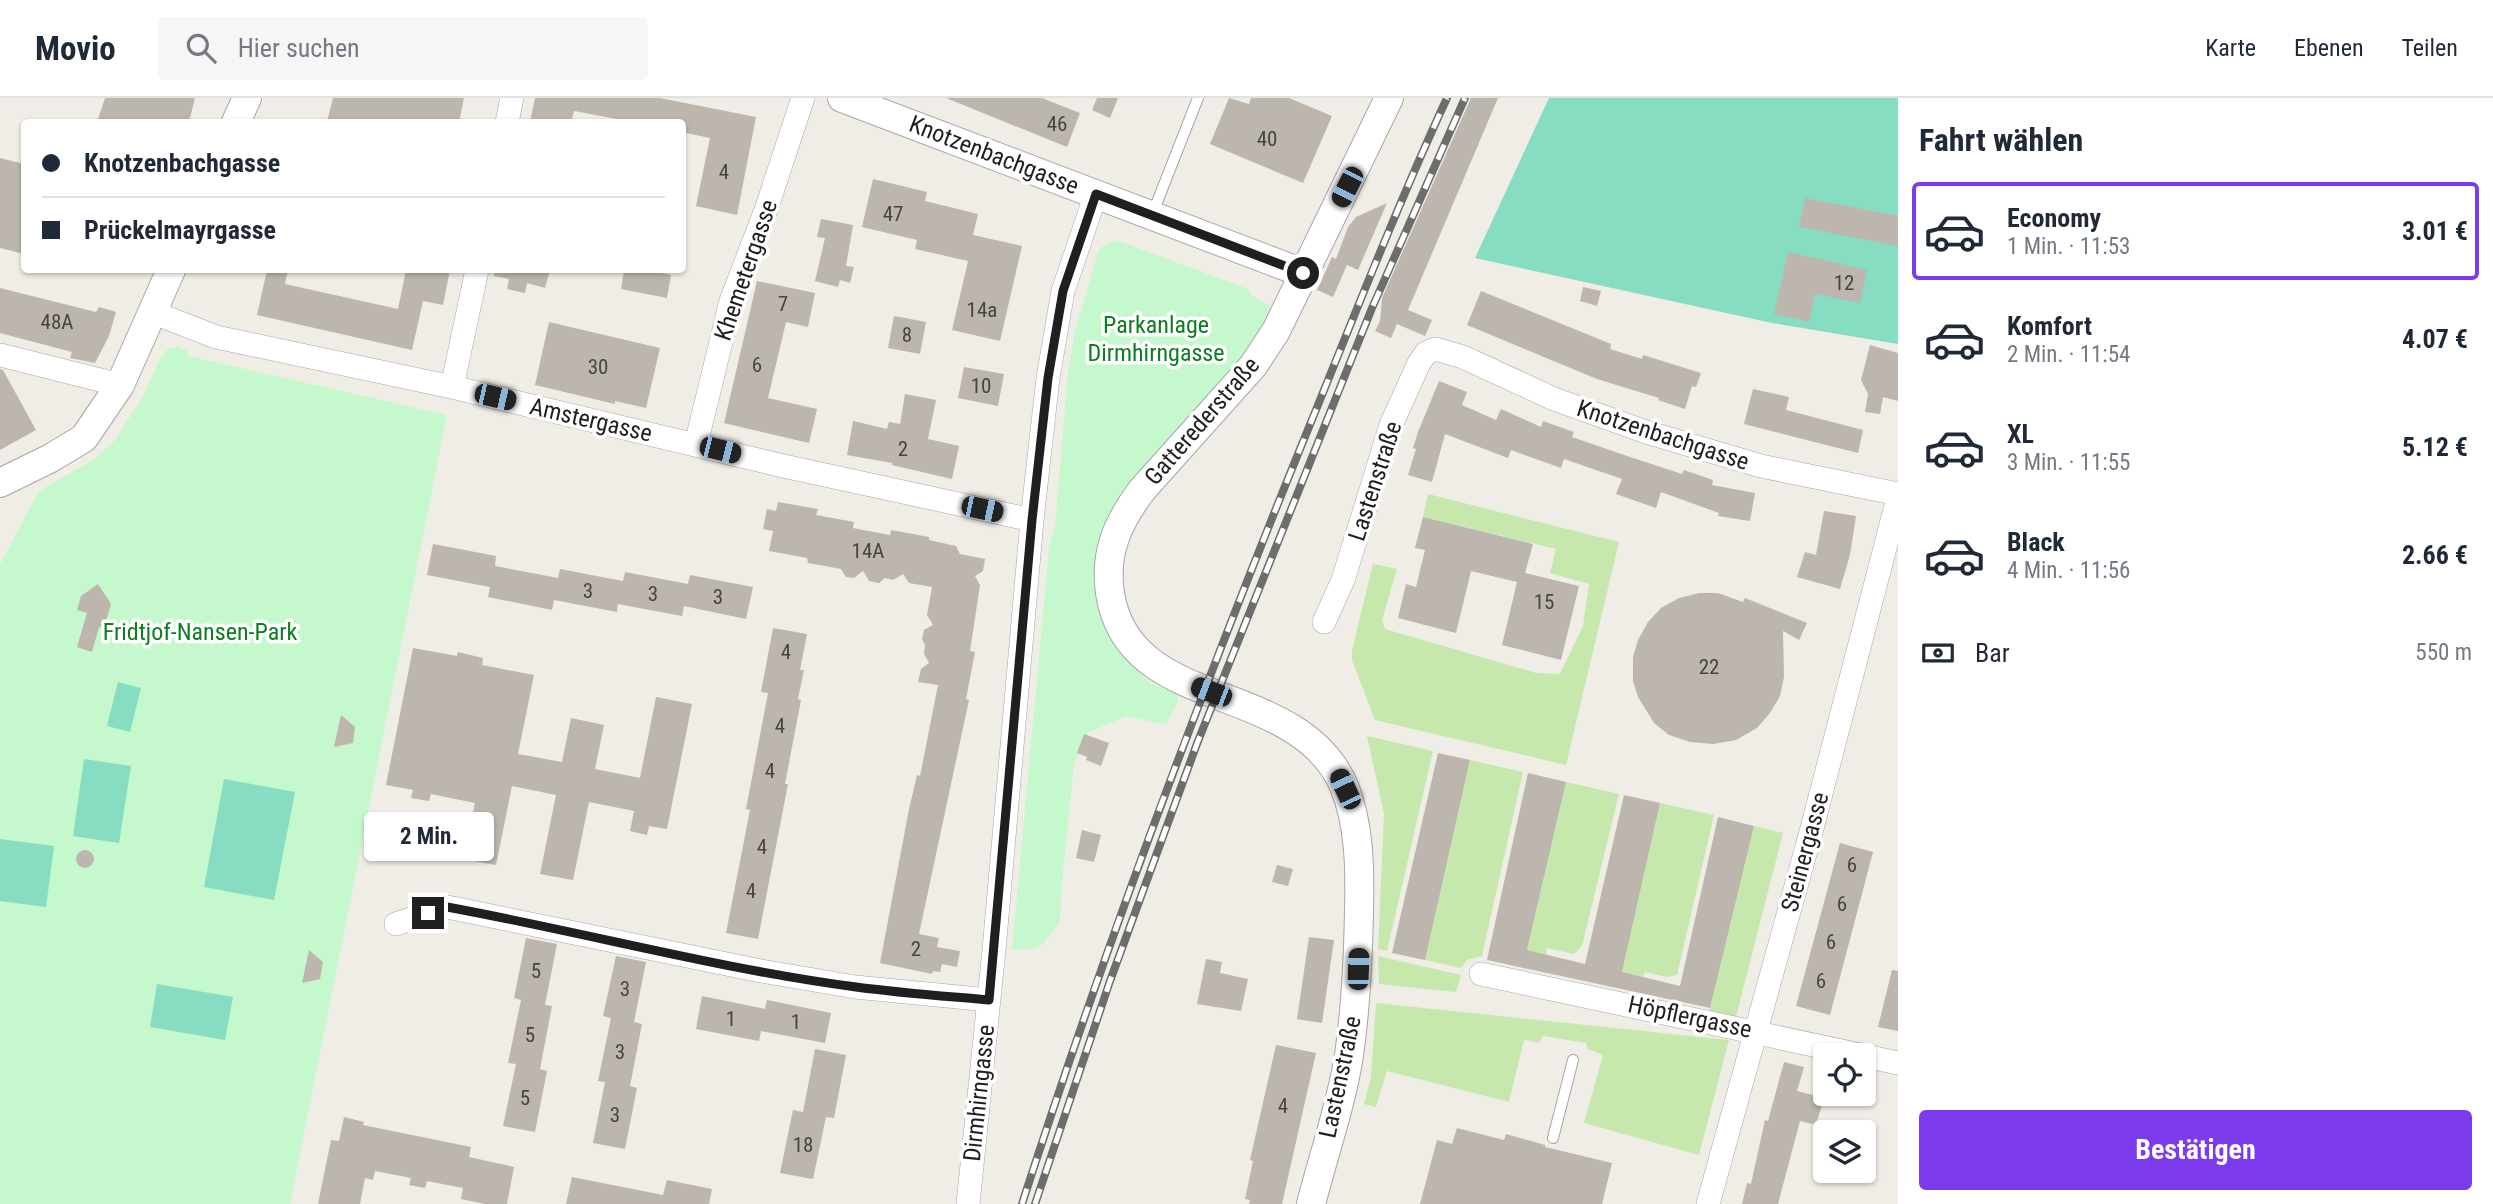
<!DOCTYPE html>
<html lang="de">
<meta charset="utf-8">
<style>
:root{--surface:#fff;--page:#f6f6f7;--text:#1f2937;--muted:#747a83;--line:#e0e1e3;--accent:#7c3aed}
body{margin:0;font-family:"Roboto Condensed",sans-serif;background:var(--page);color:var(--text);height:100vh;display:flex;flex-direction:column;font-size:26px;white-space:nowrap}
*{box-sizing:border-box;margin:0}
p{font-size:23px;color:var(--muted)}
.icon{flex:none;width:38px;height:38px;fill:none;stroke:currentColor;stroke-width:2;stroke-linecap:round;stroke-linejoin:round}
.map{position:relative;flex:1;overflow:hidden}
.panel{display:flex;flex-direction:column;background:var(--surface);width:595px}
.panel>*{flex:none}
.banner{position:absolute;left:21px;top:21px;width:665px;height:154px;border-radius:7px;box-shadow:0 2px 5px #0004;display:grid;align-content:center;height:154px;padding:0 21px;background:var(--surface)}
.buttons{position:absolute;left:1813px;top:945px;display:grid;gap:14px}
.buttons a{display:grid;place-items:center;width:63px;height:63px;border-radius:7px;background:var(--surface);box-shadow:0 2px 5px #0004;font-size:35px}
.end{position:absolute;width:32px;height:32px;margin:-16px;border:9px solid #1f1f1f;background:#fff;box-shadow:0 0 0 4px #fff}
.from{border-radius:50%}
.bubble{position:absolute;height:49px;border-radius:7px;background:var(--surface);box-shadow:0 2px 5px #0004;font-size:23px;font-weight:700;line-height:49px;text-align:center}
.car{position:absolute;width:21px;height:42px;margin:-21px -10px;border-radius:9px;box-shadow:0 0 5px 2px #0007;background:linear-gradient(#222 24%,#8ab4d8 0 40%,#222 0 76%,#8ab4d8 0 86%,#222 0)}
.banner b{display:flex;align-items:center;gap:24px;height:66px;font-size:26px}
.banner b+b{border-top:2px solid var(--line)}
.banner i{width:18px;height:18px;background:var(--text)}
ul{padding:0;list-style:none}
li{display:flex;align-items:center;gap:21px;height:98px;margin:0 14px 10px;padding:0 7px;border:4px solid transparent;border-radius:7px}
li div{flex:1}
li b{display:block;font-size:26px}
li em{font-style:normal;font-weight:700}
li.current{border-color:var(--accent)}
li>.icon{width:63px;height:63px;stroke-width:1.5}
h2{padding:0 21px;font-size:32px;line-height:84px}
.pay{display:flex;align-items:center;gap:18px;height:77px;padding:0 21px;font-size:26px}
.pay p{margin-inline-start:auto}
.primary-button{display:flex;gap:14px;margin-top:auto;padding:14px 21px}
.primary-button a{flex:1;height:80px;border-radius:7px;background:var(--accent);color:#fff;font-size:28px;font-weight:700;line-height:80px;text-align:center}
header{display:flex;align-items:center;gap:42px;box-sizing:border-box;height:98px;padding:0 35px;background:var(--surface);border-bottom:2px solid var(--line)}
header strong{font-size:33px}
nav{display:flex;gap:38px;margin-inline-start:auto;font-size:24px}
.search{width:490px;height:63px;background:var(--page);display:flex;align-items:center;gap:18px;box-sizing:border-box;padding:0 24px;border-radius:7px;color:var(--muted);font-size:26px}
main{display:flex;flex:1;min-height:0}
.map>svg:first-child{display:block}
.grass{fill:#c6e8ad}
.park{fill:#c5f8cc}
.pitch{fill:#86ddc2}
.building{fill:#bcb6af}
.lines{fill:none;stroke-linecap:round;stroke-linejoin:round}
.service-casing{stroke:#a6a6a6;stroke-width:12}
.minor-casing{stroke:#a6a6a6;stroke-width:24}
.tertiary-casing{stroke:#a6a6a6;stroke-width:30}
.service{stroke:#fff;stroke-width:10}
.minor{stroke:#fff;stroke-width:23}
.tertiary{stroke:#fff;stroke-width:28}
.rail-casing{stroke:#6d6d6d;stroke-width:8}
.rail{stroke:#fff;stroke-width:5;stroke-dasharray:16;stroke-linecap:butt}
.route{stroke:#1f1f1f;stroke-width:9}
.labels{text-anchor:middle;stroke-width:7;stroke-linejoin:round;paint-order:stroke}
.number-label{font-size:21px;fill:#464543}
.street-label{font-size:24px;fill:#1f1f1f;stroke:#fff}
.park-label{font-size:24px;fill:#0e7c20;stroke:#fff}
</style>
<header>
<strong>Movio</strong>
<div class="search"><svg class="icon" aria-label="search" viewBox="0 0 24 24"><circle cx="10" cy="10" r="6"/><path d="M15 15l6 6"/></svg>Hier suchen</div>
<nav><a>Karte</a><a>Ebenen</a><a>Teilen</a></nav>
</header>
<main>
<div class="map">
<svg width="1898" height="1106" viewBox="0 0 1898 1106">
<rect width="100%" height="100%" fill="#f0ede6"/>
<path class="grass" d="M 1428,396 L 1619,444 L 1566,667 L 1375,622 L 1352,562 L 1352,552 L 1373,466 L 1397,471 L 1382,522 L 1385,531 L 1536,575 L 1560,576 L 1583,528 L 1589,486 L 1550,475 L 1556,451 L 1423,419 Z
M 1367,638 L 1433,653 L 1387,853 L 1378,851 L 1384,716 Z
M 1470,662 L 1523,674 L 1482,858 L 1467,862 L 1461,870 L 1425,862 Z
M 1566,684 L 1619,696 L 1582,848 L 1574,856 L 1547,850 L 1546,857 L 1527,852 Z
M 1660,705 L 1714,717 L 1677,877 L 1667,879 L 1645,874 L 1643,879 L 1622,874 Z
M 1754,728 L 1783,735 L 1736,919 L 1709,913 Z
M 1378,858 L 1461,877 L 1456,894 L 1379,886 Z
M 1376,905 L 1729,942 L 1699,1057 L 1584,1025 L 1603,957 L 1588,951 L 1586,945 L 1543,938 L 1539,945 L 1524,942 L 1509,1004 L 1387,973 L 1376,1009 L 1364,1006 L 1371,979 Z"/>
<path class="park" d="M 1116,142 L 1248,191 L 1252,198 L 1270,207 L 1261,231 L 1251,249 L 1227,279 L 1122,395 L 1108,418 L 1100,443 L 1097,493 L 1102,516 L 1111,538 L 1150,585 L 1176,596 L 1178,603 L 1166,627 L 1126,618 L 1090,634 L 1084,639 L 1074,666 L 1061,795 L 1060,824 L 1043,846 L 1036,850 L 1012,852 L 1049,451 L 1055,428 L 1068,274 L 1075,234 L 1098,154 L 1103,148 Z
M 177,249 L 187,252 L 188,258 L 447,317 L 290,1106 L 0,1106 L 0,466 L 39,393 L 93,362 L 115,342 L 142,300 L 161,259 L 168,251 Z"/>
<path class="pitch" d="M 1549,0 L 1898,0 L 1898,246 L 1772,225 L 1475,160 Z
M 118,584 L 141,590 L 130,634 L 107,628 Z
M 84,661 L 131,668 L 119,745 L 73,738 Z
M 224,681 L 295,694 L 274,802 L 204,789 Z
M 0,741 L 54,748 L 46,809 L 0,803 Z
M 157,886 L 233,899 L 225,942 L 150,929 Z"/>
<path class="building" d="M 105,0 L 195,0 L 189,24 L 97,24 Z
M 333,0 L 464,0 L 459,24 L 327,24 Z
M 535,0 L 660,0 L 756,19 L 737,117 L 696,108 L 710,40 L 682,34 L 682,24 L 633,24 L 574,13 L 571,24 L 530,24 Z
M 946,0 L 1042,0 L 1080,15 L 1067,49 Z
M 1097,0 L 1118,0 L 1110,20 L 1092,12 Z
M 1229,0 L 1249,6 L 1251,0 L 1289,0 L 1332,18 L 1303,85 L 1210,46 Z
M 1471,0 L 1498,0 L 1408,212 L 1432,222 L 1425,238 L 1397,226 L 1391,240 L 1375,233 L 1380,223 L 1382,200 Z
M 0,60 L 24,66 L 24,156 L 0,150 Z
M 873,81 L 927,94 L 925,103 L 978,116 L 973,137 L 1022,148 L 1000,243 L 952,232 L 968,163 L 915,151 L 917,142 L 862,129 Z
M 1805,100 L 1898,118 L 1898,148 L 1799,129 Z
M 1387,105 L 1358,172 L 1347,167 L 1333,199 L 1317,192 L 1332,159 L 1336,161 L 1348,129 L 1356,119 Z
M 821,121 L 853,127 L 846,168 L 854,169 L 850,185 L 840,182 L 838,189 L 815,183 L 825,140 L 817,139 Z
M 1788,154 L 1867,172 L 1860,205 L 1815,196 L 1809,224 L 1774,216 Z
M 267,172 L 288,172 L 285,186 L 398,211 L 406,172 L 450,172 L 443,207 L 423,203 L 412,252 L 257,217 Z
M 495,172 L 550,172 L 545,190 L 527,185 L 525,195 L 507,191 L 509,181 L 494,178 Z
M 624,172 L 654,172 L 653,173 L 671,177 L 667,200 L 621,191 Z
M 757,183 L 815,195 L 808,229 L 786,224 L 768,300 L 817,311 L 809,345 L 724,325 Z
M 1583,189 L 1601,193 L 1597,208 L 1580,203 Z
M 0,190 L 96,214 L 99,209 L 116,214 L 109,238 L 95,265 L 70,260 L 72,254 L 0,235 Z
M 1481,193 L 1611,246 L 1610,251 L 1642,261 L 1643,257 L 1701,275 L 1696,289 L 1692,288 L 1685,311 L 1658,302 L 1659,300 L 1597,281 L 1467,227 Z
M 894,218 L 926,224 L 920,256 L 888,250 Z
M 549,224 L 660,250 L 646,310 L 615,303 L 615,306 L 535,287 Z
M 1870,247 L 1898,255 L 1898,303 L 1883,299 L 1880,316 L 1865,314 L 1868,296 L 1861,282 Z
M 964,269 L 1004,276 L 998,308 L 958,300 Z
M 0,271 L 3,272 L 36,332 L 0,352 Z
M 1439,283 L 1467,294 L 1462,307 L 1496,322 L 1501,311 L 1541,329 L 1543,323 L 1574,334 L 1572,339 L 1630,359 L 1682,376 L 1684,372 L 1713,382 L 1712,387 L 1755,395 L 1750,423 L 1718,418 L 1719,415 L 1661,394 L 1656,410 L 1616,396 L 1622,381 L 1564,361 L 1561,370 L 1511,352 L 1508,360 L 1445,336 L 1432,384 L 1408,377 L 1416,351 L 1413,350 L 1418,334 Z
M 1753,291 L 1789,299 L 1786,312 L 1863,332 L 1858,355 L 1744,326 Z
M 905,296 L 936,302 L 928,341 L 959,348 L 952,381 L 892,367 L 892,365 L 847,357 L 853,323 L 887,331 L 889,324 L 900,326 Z
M 778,404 L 818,411 L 816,417 L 854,424 L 853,430 L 890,437 L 891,432 L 929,439 L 929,442 L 956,448 L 960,456 L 985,461 L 983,473 L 975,478 L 980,487 L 970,553 L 975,554 L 966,601 L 969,602 L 919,836 L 939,840 L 937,849 L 960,853 L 957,869 L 942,866 L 940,874 L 933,873 L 932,876 L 880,865 L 909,711 L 917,677 L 920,678 L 938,587 L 918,584 L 921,571 L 929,565 L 924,556 L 925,547 L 922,541 L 924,532 L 933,527 L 927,517 L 932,489 L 909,485 L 903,476 L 893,482 L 885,480 L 879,485 L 869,483 L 863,473 L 854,480 L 846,479 L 841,471 L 808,465 L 807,460 L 769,453 L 773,433 L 763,431 L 767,411 L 776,413 Z
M 1824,413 L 1856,418 L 1850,457 L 1840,491 L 1797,479 L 1805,454 L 1816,457 Z
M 1423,419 L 1533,446 L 1525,475 L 1579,488 L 1561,562 L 1502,547 L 1517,484 L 1471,473 L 1456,535 L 1398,520 L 1406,486 L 1416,489 L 1425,452 L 1415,450 Z
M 433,446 L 496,458 L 495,468 L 558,480 L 560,471 L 623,483 L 625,474 L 688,486 L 690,477 L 753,489 L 746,521 L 684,508 L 682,518 L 618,506 L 617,514 L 554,502 L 552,512 L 488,499 L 490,489 L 427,477 Z
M 98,486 L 111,506 L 104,530 L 99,529 L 92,554 L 77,549 L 87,515 L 77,512 L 81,498 Z
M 1699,495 L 1718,495 L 1743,504 L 1745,500 L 1807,525 L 1799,542 L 1783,533 L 1784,579 L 1780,598 L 1770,615 L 1757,630 L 1736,642 L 1713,646 L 1690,644 L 1669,637 L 1654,625 L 1638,599 L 1633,583 L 1633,559 L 1638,542 L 1648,524 L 1661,510 L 1679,500 Z
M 773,530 L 807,536 L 800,572 L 804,572 L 798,601 L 801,602 L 785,686 L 788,686 L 758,841 L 726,835 L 750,712 L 746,711 L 768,595 L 761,594 Z
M 413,550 L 457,558 L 458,554 L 483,560 L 482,567 L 534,577 L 518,656 L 562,664 L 571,620 L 604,627 L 595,671 L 640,680 L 656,599 L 692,606 L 667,731 L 649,728 L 647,737 L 630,733 L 634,713 L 589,704 L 573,782 L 540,776 L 556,697 L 512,688 L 496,767 L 463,761 L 475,705 L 431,696 L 429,703 L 411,700 L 413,692 L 386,687 Z
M 341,617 L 355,629 L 353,645 L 334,649 Z
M 1084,636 L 1109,645 L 1101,668 L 1086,662 L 1087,659 L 1077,655 Z
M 1438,655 L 1470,662 L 1425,862 L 1392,855 Z
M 1528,675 L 1566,684 L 1527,852 L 1585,866 L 1624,697 L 1660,705 L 1622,874 L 1680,888 L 1718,719 L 1754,728 L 1710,910 L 1487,862 Z
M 1082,732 L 1101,737 L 1094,764 L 1076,760 Z
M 1840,745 L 1873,754 L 1830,917 L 1796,908 Z
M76 761a9 9 0 1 1 18 0a9 9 0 1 1-18 0Z
M 1277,767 L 1293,771 L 1288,788 L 1272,784 Z
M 1309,839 L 1334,842 L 1322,925 L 1297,921 Z
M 526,840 L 557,846 L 545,907 L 552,908 L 540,971 L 547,973 L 535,1034 L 503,1028 L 516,966 L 508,965 L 521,902 L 514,900 Z
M 309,852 L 323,864 L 320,881 L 302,885 Z
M 616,858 L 646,864 L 634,924 L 642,926 L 630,988 L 637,990 L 625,1051 L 593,1045 L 605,984 L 598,983 L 611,920 L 603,918 Z
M 1206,861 L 1222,864 L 1220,875 L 1248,881 L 1241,913 L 1197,906 Z
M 1892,872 L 1898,873 L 1898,933 L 1878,929 Z
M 702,898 L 765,911 L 767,902 L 831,915 L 825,945 L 761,933 L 759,943 L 696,931 Z
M 1276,947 L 1316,955 L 1282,1106 L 1249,1106 L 1250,1102 L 1245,1101 L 1253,1063 L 1250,1062 Z
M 815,951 L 846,957 L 834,1020 L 826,1019 L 813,1081 L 780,1075 L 793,1012 L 803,1014 Z
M 1784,964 L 1804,969 L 1797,993 L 1824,1000 L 1816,1027 L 1800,1023 L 1778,1106 L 1742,1106 L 1747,1085 L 1751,1086 L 1765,1022 L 1768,1023 Z
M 344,1019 L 364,1024 L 363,1027 L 471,1049 L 469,1059 L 514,1069 L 507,1106 L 485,1106 L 461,1101 L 463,1090 L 427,1083 L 425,1090 L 409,1087 L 411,1080 L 375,1073 L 373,1082 L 365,1080 L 360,1106 L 318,1106 L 331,1042 L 339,1043 Z
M 1457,1030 L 1504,1042 L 1506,1036 L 1545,1047 L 1545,1049 L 1612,1065 L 1602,1106 L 1420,1106 L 1437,1042 L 1452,1046 Z
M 572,1079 L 663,1097 L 667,1082 L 712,1091 L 709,1106 L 566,1106 Z"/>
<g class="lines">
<g class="service-casing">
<path id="service" d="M 1152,117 L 1198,0
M 1553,1040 L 1573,962"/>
</g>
<g class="minor-casing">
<path id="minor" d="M 507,24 L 512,0
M 152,214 L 216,239 L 452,289 L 779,367 L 1032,422
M 0,257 L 120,287
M 452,289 L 477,172
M 696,346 L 731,203 L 767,109 L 803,0
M 1324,524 L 1343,482 L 1391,327 L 1419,265 L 1426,255 L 1436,251 L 1463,259 L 1554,301 L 1646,334 L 1761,368 L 1898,396
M 396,826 L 447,809 L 761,873 L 855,889 L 989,902
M 1481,876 L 1898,965
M 968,1106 L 994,852 L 1032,422 L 1048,280 L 1063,193 L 1096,96
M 1708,1106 L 1811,734 L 1898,400"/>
</g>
<g class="tertiary-casing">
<path id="tertiary" d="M 842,0 L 1303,175
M 236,24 L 247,0
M 0,385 L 51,360 L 84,340 L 120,287 L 171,172
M 1311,1106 C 1323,1059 1342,1004 1349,957 C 1356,909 1358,862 1359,814 C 1360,773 1360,727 1344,688 C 1297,580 1128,617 1110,495 C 1104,454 1118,424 1142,392 L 1253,268 L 1276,233 L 1389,0"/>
</g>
<use href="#service" class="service"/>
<use href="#minor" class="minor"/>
<use href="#tertiary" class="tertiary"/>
<g class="rail-casing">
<path id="rail" d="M 1022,1106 C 1104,851 1199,600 1300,351 C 1348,234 1394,115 1447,0
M 1035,1106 L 1110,883 L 1198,643 L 1372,210 L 1465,0"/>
</g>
<use href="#rail" class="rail"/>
</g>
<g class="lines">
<path class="route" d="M 428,815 L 447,809 C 583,834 719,871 856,889 C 900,895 944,898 989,902 L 1032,422 L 1048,280 L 1063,193 L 1096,96 L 1303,175"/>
</g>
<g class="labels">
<g class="number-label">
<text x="1057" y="33">46</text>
<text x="1267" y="48">40</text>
<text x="724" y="81">4</text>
<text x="893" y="123">47</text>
<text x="1844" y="192">12</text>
<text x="783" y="213">7</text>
<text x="982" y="219">14a</text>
<text x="57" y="231">48A</text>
<text x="907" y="244">8</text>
<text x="757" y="274">6</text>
<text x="598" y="276">30</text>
<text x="981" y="295">10</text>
<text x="903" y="358">2</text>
<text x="868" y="460">14A</text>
<text x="588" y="500">3</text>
<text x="653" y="503">3</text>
<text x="718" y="506">3</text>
<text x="1544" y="511">15</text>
<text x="786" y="561">4</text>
<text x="1709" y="576">22</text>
<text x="780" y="635">4</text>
<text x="770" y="680">4</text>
<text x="762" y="756">4</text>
<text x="1852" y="774">6</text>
<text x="751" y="800">4</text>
<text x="1842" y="813">6</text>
<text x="1831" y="851">6</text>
<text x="916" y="858">2</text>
<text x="536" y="880">5</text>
<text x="1821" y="890">6</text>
<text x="625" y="898">3</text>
<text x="731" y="928">1</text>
<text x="796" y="931">1</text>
<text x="530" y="944">5</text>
<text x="620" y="961">3</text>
<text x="525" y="1007">5</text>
<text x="1283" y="1015">4</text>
<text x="615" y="1024">3</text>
<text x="803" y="1054">18</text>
</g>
<g class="street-label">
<text transform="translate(994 57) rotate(21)" y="8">Knotzenbachgasse</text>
<text transform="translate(746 172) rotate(-71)" y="8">Khemetergasse</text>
<text transform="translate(591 322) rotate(13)" y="8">Amstergasse</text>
<text transform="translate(1202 323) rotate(-49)" y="8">Gatterederstraße</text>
<text transform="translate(1663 337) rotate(18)" y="8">Knotzenbachgasse</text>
<text transform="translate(1375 383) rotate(-72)" y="8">Lastenstraße</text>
<text transform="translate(1805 754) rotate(-75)" y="8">Steinergasse</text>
<text transform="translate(1690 919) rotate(12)" y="8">Höpflergasse</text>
<text transform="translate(1340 979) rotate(-78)" y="8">Lastenstraße</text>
<text transform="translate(979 995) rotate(-84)" y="8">Dirmhirngasse</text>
</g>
<g class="park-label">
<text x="1156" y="235">Parkanlage<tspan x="1156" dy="28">Dirmhirngasse</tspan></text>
<text x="200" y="542">Fridtjof-Nansen-Park</text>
</g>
</g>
</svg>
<div class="buttons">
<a><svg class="icon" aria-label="locate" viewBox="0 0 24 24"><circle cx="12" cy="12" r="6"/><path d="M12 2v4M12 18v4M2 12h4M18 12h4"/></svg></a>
<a><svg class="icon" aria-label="layers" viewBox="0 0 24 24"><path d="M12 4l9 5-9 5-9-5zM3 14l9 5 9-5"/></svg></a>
</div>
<i class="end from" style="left:1303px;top:175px"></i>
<i class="end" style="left:428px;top:815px"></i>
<div class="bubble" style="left:364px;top:714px;width:130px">2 Min.</div>
<i class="car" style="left:1347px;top:89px;rotate:207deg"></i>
<i class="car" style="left:495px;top:299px;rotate:103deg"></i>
<i class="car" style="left:720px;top:352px;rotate:104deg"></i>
<i class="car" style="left:982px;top:411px;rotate:102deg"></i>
<i class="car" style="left:1211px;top:594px;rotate:291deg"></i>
<i class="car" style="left:1345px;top:691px;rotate:335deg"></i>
<i class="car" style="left:1358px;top:871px;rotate:2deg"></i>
<div class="banner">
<b><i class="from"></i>Knotzenbachgasse</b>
<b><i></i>Prückelmayrgasse</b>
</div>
</div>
<section class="panel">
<h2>Fahrt wählen</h2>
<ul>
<li class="current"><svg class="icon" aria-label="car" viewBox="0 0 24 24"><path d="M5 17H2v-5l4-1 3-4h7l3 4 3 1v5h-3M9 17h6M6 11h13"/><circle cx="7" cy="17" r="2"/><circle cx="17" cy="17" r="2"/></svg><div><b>Economy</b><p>1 Min. · 11:53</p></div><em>3.01 €</em></li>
<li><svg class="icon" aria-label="car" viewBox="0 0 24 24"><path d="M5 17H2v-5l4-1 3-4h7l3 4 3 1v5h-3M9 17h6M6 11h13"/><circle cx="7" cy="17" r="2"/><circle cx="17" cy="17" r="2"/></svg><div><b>Komfort</b><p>2 Min. · 11:54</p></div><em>4.07 €</em></li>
<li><svg class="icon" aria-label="car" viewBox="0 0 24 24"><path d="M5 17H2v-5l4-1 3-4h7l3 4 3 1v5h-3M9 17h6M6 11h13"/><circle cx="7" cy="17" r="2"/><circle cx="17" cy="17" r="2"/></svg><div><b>XL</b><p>3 Min. · 11:55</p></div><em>5.12 €</em></li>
<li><svg class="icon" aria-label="car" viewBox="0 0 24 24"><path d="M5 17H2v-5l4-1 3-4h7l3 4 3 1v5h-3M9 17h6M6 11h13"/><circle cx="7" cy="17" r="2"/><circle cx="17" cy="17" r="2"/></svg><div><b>Black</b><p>4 Min. · 11:56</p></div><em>2.66 €</em></li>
</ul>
<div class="pay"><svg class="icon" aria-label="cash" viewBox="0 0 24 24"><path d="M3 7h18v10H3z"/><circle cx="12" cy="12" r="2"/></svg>Bar<p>550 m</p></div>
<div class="primary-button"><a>Bestätigen</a></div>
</section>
</main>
